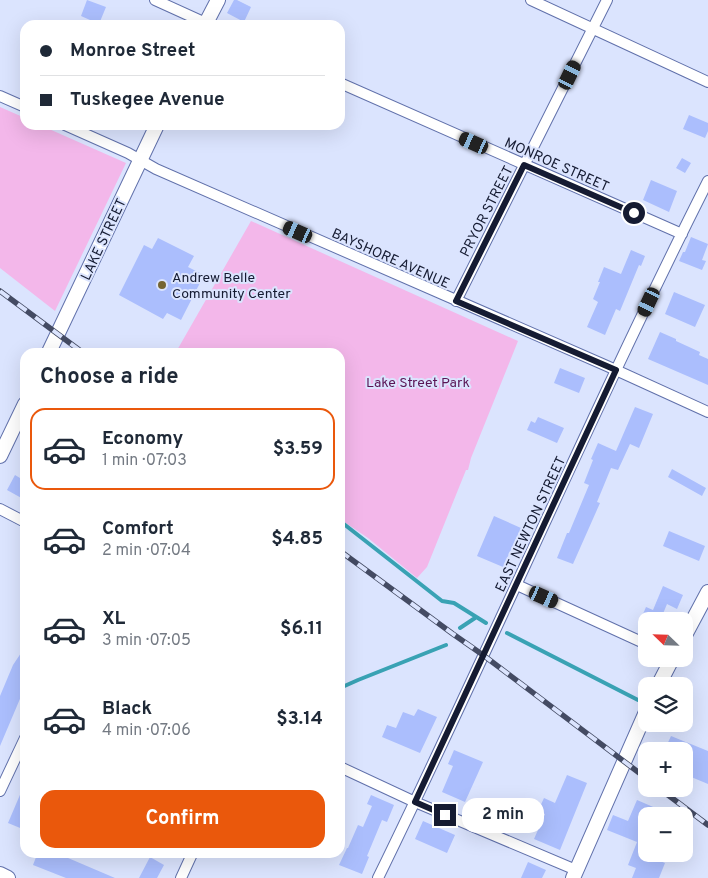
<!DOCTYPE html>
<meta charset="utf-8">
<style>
:root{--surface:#fff;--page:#f2f2f3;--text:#1f2937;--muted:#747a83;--line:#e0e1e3;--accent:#ea580c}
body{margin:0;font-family:Overpass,sans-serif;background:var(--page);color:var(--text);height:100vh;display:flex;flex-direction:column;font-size:19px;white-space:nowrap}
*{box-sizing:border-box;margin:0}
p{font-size:16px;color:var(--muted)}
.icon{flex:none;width:28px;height:28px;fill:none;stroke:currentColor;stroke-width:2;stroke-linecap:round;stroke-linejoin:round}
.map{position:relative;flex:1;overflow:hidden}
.details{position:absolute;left:20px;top:348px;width:325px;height:510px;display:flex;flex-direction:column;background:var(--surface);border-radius:15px;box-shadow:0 5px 20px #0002}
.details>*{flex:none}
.banner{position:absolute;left:20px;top:20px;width:325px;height:110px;border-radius:15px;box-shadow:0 5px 20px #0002;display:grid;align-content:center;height:110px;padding:0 20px;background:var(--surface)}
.needle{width:32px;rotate:293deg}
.controls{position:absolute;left:638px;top:612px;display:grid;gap:10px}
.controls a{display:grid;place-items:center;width:55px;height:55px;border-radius:10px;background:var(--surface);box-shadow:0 5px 20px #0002;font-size:25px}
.end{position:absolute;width:22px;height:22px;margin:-11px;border:6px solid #151b32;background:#fff;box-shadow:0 0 0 2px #fff}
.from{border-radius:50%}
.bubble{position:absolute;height:35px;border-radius:15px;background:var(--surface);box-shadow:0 5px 20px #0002;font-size:16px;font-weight:700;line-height:35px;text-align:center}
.car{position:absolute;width:15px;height:30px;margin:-15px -8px;border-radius:6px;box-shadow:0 0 4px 1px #0007;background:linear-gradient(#222 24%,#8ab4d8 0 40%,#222 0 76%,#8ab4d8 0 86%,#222 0)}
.banner b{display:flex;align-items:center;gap:18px;height:48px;font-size:19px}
.banner b+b{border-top:1px solid var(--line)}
.banner i{width:12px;height:12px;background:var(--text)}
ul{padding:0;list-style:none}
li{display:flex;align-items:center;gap:15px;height:82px;margin:0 10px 8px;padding:0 10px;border:2px solid transparent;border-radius:15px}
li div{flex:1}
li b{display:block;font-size:19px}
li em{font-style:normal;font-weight:700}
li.selected{border-color:var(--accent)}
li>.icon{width:45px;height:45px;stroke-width:1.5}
h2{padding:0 20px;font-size:22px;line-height:60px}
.action{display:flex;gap:10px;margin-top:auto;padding:10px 20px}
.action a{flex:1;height:58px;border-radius:15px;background:var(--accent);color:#fff;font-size:20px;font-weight:700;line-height:58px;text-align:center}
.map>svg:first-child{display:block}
.green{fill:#f3b7ea}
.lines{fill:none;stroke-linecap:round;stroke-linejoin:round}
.stream{stroke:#39a2b4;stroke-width:4}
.building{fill:#abbefd}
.street-casing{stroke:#6171ab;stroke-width:12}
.secondary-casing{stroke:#6171ab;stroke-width:16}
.street{stroke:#fff;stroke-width:10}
.secondary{stroke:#fff;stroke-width:14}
.rail-casing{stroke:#444b63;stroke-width:5.5}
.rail{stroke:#dbe4fe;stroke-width:4;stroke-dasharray:11;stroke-linecap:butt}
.route{stroke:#151b32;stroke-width:6}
.poi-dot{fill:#756533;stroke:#dbe4fe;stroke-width:2}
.labels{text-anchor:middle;stroke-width:4;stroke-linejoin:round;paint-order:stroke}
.street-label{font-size:14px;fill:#151b32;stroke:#dbe4fe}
.poi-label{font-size:14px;fill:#151b32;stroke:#dbe4fe;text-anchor:start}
.park-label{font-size:14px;fill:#5a1555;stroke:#dbe4fe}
</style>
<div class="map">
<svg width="708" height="878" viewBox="0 0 708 878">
<rect width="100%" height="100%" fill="#dbe4fe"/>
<path class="green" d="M 0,107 L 25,118 L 25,125 L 40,125 L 126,163 L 55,311 L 0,268 Z
M 251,221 L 518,341 L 471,458 L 468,470 L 466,470 L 427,567 L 417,578 L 368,538 L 340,519 L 340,352 L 176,352 Z"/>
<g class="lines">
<path class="stream" d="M 340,521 L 442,601 L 454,603 L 486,623
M 460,628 L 475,618
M 507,633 L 638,700
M 340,688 L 358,680 L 446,645"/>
</g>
<path class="building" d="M 87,0 L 106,7 L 99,24 L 81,16 Z
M 234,0 L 237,0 L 251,7 L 244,22 L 227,13 Z
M 689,115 L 708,123 L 708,131 L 705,138 L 683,129 Z
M 682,158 L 691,163 L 685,173 L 676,168 Z
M 651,180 L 677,191 L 669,212 L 643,200 Z
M 691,237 L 708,244 L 702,260 L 706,261 L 702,270 L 679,261 L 683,252 L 685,252 Z
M 158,238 L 194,256 L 188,267 L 204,275 L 181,320 L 167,313 L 163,319 L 119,295 L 144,245 L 152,249 Z
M 631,250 L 645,256 L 641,266 L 639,265 L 620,311 L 616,309 L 605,335 L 587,327 L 598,302 L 593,299 L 600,282 L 598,282 L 604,267 L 621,274 Z
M 674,292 L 705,305 L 695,327 L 665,314 Z
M 660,332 L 676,339 L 676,341 L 700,352 L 699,355 L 708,359 L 708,385 L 648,359 Z
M 560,368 L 585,378 L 579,393 L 554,383 Z
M 635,407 L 653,414 L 639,448 L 630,444 L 618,470 L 611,468 L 597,502 L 600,503 L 573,564 L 557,558 L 567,533 L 569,533 L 589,485 L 584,483 L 593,460 L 591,459 L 598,443 L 616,451 Z
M 538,417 L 564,428 L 557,443 L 527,430 L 531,421 L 535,423 Z
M 672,469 L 706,488 L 702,496 L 668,477 Z
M 15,475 L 25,481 L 25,500 L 7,490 Z
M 494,516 L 521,528 L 503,567 L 477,556 Z
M 669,531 L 705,546 L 699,561 L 663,546 Z
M 663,586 L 683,595 L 677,609 L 667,604 L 660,621 L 640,621 L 646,607 L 653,610 Z
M 25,647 L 25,687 L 0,746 L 0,696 L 13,665 Z
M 418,709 L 437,717 L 420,753 L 382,737 L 387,725 L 396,728 L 403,712 L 414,716 Z
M 671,736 L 708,751 L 708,784 L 684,774 L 684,751 L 664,751 Z
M 454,750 L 483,762 L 465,802 L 442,792 L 453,766 L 448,764 Z
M 567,775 L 587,783 L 560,850 L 534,839 L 545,814 L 538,811 L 544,798 L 555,803 Z
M 25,783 L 25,830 L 8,823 Z
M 371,795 L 394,805 L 387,822 L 382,820 L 367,856 L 369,857 L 362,874 L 339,865 L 347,848 L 348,848 L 358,825 L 363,827 L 372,806 L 367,804 Z
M 637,800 L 674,816 L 646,816 L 646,855 L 665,863 L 659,878 L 632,878 L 636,868 L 628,865 L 637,842 L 607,830 L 613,815 L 628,821 Z
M 423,821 L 455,835 L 447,853 L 415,839 Z
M 38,852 L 54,852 L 115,878 L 66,878 L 33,865 Z
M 150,857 L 164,865 L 157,878 L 139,878 Z
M 528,862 L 546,870 L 542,878 L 521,878 Z"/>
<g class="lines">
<g class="street-casing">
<path id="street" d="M 155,0 L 210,25
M 531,0 L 708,82
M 340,83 L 682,234
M 0,96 L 25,107
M 65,125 L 128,153 L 156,169 L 607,366 L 708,412
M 456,301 L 607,0
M 0,509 L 25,522
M 517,585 L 646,644
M 340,767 L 415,802 L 576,870
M 0,791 L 25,738
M 181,878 L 193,852
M 378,878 C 491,647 592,411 708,181"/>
</g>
<g class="secondary-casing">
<path id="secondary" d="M 205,25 L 218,0
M 49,352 L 157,125
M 0,456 L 25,404
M 684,637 L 708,592
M 658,686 L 672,659
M 0,874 L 8,878
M 573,878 L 646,712"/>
</g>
<use href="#street" class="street"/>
<use href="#secondary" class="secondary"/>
<g class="rail-casing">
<path id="rail" d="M 0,291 L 82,352
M 340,551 L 453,634 L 483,655 L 646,778
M 660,789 L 708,825"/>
</g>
<use href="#rail" class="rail"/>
</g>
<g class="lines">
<path class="route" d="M 445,815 L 415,802 L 616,370 L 456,301 L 524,165 L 634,213"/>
</g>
<circle class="poi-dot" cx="162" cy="285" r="5"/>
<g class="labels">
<g class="street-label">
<text transform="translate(557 164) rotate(24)" y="5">MONROE STREET</text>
<text transform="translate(486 211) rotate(-63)" y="5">PRYOR STREET</text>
<text transform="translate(103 239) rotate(-65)" y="5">LAKE STREET</text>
<text transform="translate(391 258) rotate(24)" y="5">BAYSHORE AVENUE</text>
<text transform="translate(530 524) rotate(-65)" y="5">EAST NEWTON STREET</text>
</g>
<g class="poi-label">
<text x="172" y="282">Andrew Belle<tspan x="172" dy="16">Community Center</tspan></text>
</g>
<g class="park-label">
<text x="418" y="387">Lake Street Park</text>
</g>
</g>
</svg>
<div class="controls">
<a><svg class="needle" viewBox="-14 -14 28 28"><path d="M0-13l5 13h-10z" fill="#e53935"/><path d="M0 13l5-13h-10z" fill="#747a83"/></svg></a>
<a><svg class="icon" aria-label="layers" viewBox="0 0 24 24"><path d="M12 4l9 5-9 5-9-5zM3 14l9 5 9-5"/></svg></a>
<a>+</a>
<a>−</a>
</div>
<i class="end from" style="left:634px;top:213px"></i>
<i class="end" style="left:445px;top:815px"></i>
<div class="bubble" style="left:462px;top:798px;width:82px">2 min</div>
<i class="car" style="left:570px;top:75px;rotate:26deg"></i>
<i class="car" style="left:474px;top:143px;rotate:294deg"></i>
<i class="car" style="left:298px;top:232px;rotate:294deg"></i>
<i class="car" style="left:649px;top:302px;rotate:205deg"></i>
<i class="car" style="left:544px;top:597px;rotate:114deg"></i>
<div class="banner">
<b><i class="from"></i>Monroe Street</b>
<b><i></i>Tuskegee Avenue</b>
</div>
<section class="details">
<h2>Choose a ride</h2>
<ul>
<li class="selected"><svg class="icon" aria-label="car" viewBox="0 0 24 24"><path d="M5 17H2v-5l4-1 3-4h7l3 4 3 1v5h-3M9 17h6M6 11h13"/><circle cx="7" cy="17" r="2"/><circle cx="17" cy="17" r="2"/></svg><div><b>Economy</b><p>1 min · 07:03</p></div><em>$3.59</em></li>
<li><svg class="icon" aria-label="car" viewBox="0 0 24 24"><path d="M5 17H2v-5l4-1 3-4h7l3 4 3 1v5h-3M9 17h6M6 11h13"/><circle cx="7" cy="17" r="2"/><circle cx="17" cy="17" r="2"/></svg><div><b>Comfort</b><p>2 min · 07:04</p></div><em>$4.85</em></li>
<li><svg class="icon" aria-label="car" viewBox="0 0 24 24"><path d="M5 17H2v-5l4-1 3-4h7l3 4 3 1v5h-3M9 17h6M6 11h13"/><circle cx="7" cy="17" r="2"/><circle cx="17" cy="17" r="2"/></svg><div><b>XL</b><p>3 min · 07:05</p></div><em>$6.11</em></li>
<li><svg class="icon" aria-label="car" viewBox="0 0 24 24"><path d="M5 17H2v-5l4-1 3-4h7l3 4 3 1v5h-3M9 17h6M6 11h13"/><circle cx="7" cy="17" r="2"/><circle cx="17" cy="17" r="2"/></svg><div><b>Black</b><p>4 min · 07:06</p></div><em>$3.14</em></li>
</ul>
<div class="action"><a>Confirm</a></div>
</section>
</div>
